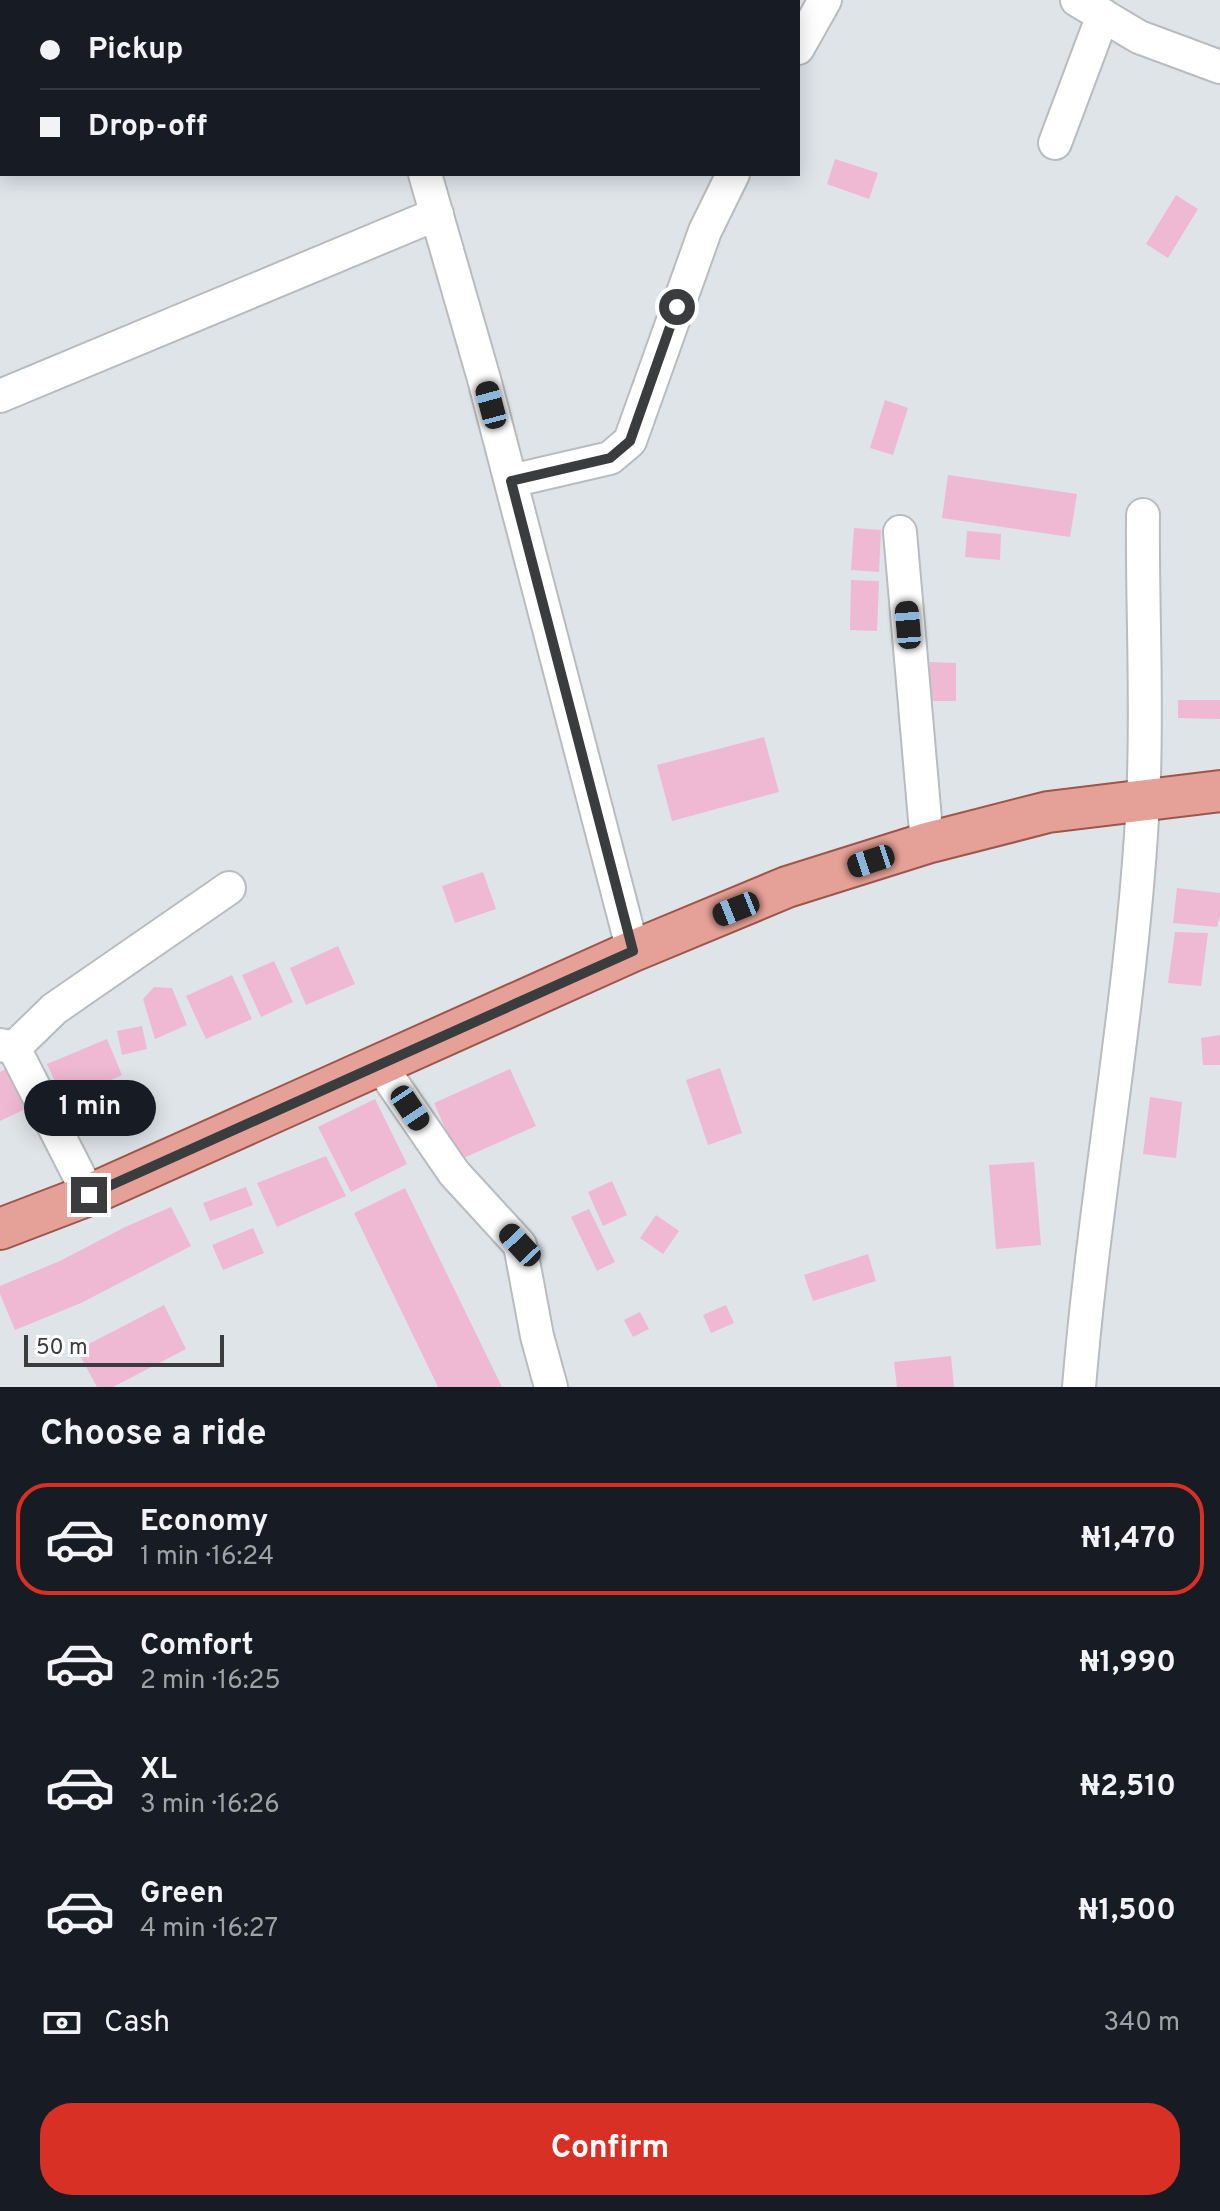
<!DOCTYPE html>
<meta charset="utf-8">
<style>
:root{--surface:#171b24;--page:#242831;--text:#f1f3f6;--muted:#9ea1a6;--line:#363941;--accent:#d93025}
body{margin:0;font-family:Overpass,sans-serif;background:var(--page);color:var(--text);height:100vh;display:flex;flex-direction:column;font-size:30px;white-space:nowrap}
*{box-sizing:border-box;margin:0}
p{font-size:26px;color:var(--muted)}
.icon{flex:none;width:44px;height:44px;fill:none;stroke:currentColor;stroke-width:2;stroke-linecap:round;stroke-linejoin:round}
.map{position:relative;height:1387px;overflow:hidden}
.side{display:flex;flex-direction:column;background:var(--surface);flex:1}
.side>*{flex:none}
.guide{position:absolute;left:0px;top:0px;width:800px;height:176px;box-shadow:0 4px 20px #0003;display:grid;align-content:center;height:176px;padding:0 40px;background:var(--surface)}
.scale{position:absolute;left:24px;bottom:20px;width:200px;box-sizing:border-box;padding-left:8px;border:4px solid #3a3c3e;border-top:0;font-size:22px;line-height:28px;white-space:nowrap;color:#3a3c3e;-webkit-text-stroke:6px #fff;paint-order:stroke}
.end{position:absolute;width:36px;height:36px;margin:-18px;border:10px solid #3a3c3e;background:#fff;box-shadow:0 0 0 4px #fff}
.from{border-radius:50%}
.bubble{position:absolute;height:56px;border-radius:28px;background:var(--surface);box-shadow:0 4px 20px #0003;font-size:26px;font-weight:700;line-height:56px;text-align:center}
.car{position:absolute;width:24px;height:48px;margin:-24px -12px;border-radius:10px;box-shadow:0 0 6px 2px #0007;background:linear-gradient(#222 24%,#8ab4d8 0 40%,#222 0 76%,#8ab4d8 0 86%,#222 0)}
.guide b{display:flex;align-items:center;gap:28px;height:76px;font-size:30px}
.guide b+b{border-top:2px solid var(--line)}
.guide i{width:20px;height:20px;background:var(--text)}
ul{padding:0;list-style:none}
li{display:flex;align-items:center;gap:24px;height:112px;margin:0 16px 12px;padding:0 24px;border:4px solid transparent;border-radius:32px}
li div{flex:1}
li b{display:block;font-size:30px}
li em{font-style:normal;font-weight:700}
li.selected{border-color:var(--accent)}
li>.icon{width:72px;height:72px;stroke-width:1.5}
h2{padding:0 40px;font-size:36px;line-height:96px}
.pay{display:flex;align-items:center;gap:20px;height:88px;padding:0 40px;font-size:30px}
.pay p{margin-inline-start:auto}
.primary-button{display:flex;gap:16px;margin-top:auto;padding:16px 40px}
.primary-button a{flex:1;height:92px;border-radius:32px;background:var(--accent);color:#fff;font-size:32px;font-weight:700;line-height:92px;text-align:center}
.map>svg:first-child{display:block}
.building{fill:#efb9d4}
.lines{fill:none;stroke-linecap:round;stroke-linejoin:round}
.minor-casing{stroke:#b7bcc0;stroke-width:36}
.major-casing{stroke:#9e554b;stroke-width:44}
.minor{stroke:#fff;stroke-width:32}
.major{stroke:#e5a197;stroke-width:40}
.route{stroke:#3a3c3e;stroke-width:10}
</style>
<div class="map">
<svg width="1220" height="1387" viewBox="0 0 1220 1387">
<rect width="100%" height="100%" fill="#dfe4e8"/>
<path class="building" d="M 835,159 L 878,173 L 869,199 L 827,184 Z
M 1176,195 L 1198,209 L 1168,258 L 1146,244 Z
M 885,400 L 908,408 L 893,455 L 870,448 Z
M 948,475 L 1077,494 L 1070,537 L 942,518 Z
M 854,528 L 881,530 L 879,572 L 851,570 Z
M 967,531 L 1001,534 L 1000,560 L 965,557 Z
M 851,580 L 879,581 L 877,631 L 850,630 Z
M 930,662 L 956,663 L 956,701 L 930,701 Z
M 1178,700 L 1220,700 L 1220,719 L 1178,718 Z
M 764,737 L 779,792 L 672,821 L 657,765 Z
M 483,872 L 496,909 L 455,923 L 442,886 Z
M 1177,888 L 1220,893 L 1220,915 L 1217,927 L 1173,923 Z
M 1175,932 L 1208,933 L 1201,986 L 1168,983 Z
M 338,946 L 355,984 L 306,1005 L 290,968 Z
M 274,961 L 293,1002 L 261,1017 L 242,975 Z
M 232,975 L 252,1019 L 206,1039 L 186,996 Z
M 154,987 L 172,988 L 187,1025 L 155,1039 L 143,999 Z
M 142,1026 L 147,1049 L 122,1055 L 117,1031 Z
M 1220,1035 L 1220,1065 L 1203,1065 L 1201,1038 Z
M 107,1039 L 122,1075 L 64,1101 L 47,1064 Z
M 9,1067 L 25,1109 L 0,1121 L 0,1072 Z
M 720,1068 L 742,1133 L 708,1145 L 686,1080 Z
M 510,1069 L 536,1126 L 459,1160 L 434,1103 Z
M 1150,1097 L 1182,1102 L 1176,1158 L 1143,1154 Z
M 375,1099 L 407,1164 L 351,1192 L 318,1127 Z
M 326,1156 L 346,1196 L 277,1227 L 257,1183 Z
M 1034,1162 L 1041,1245 L 996,1249 L 989,1165 Z
M 612,1181 L 627,1215 L 603,1226 L 588,1192 Z
M 246,1187 L 253,1205 L 210,1221 L 203,1203 Z
M 405,1188 L 502,1387 L 438,1387 L 354,1213 Z
M 171,1207 L 191,1246 L 81,1303 L 15,1330 L 0,1294 L 0,1286 L 62,1260 L 125,1227 Z
M 589,1209 L 615,1262 L 597,1271 L 571,1217 Z
M 656,1215 L 679,1231 L 663,1254 L 640,1238 Z
M 253,1228 L 264,1253 L 223,1270 L 212,1245 Z
M 868,1254 L 876,1281 L 813,1301 L 804,1275 Z
M 164,1305 L 186,1349 L 113,1387 L 97,1387 L 77,1350 Z
M 726,1305 L 734,1323 L 711,1333 L 703,1315 Z
M 640,1312 L 649,1329 L 633,1337 L 624,1320 Z
M 951,1356 L 954,1387 L 897,1387 L 894,1362 Z"/>
<g class="lines">
<g class="minor-casing">
<path id="minor" d="M 376,0 L 376,2
M 1077,0 L 1139,37 L 1220,67
M 152,2 L 157,0
M 798,48 L 825,0
M 0,69 L 2,68
M 1055,143 L 1103,15
M 425,174 L 484,379 L 633,951
M 0,396 L 437,214
M 511,481 L 610,458 L 630,441 L 705,231 L 733,174
M 900,532 L 927,843
M 0,1045 L 14,1048 L 89,1195
M 14,1048 L 54,1009 L 229,888
M 380,1065 L 454,1173 L 520,1245 L 537,1336 L 551,1387
M 1079,1387 C 1095,1191 1133,997 1143,801 C 1148,706 1142,610 1143,515"/>
</g>
<g class="major-casing">
<path id="major" d="M 0,1229 L 89,1195 L 633,951 L 787,887 L 927,843 L 1048,812 L 1220,791"/>
</g>
<use href="#minor" class="minor"/>
<use href="#major" class="major"/>
</g>
<g class="lines">
<path class="route" d="M 89,1195 L 633,951 L 511,481 L 610,458 L 630,441 L 677,307"/>
</g>
</svg>
<div class="scale">50 m</div>
<i class="end from" style="left:677px;top:307px"></i>
<i class="end" style="left:89px;top:1195px"></i>
<div class="bubble" style="left:24px;top:1080px;width:132px">1 min</div>
<i class="car" style="left:491px;top:405px;rotate:345deg"></i>
<i class="car" style="left:908px;top:625px;rotate:355deg"></i>
<i class="car" style="left:871px;top:861px;rotate:252deg"></i>
<i class="car" style="left:736px;top:909px;rotate:248deg"></i>
<i class="car" style="left:410px;top:1108px;rotate:146deg"></i>
<i class="car" style="left:520px;top:1245px;rotate:317deg"></i>
<div class="guide">
<b><i class="from"></i>Pickup</b>
<b><i></i>Drop-off</b>
</div>
</div>
<section class="side">
<h2>Choose a ride</h2>
<ul>
<li class="selected"><svg class="icon" aria-label="car" viewBox="0 0 24 24"><path d="M5 17H2v-5l4-1 3-4h7l3 4 3 1v5h-3M9 17h6M6 11h13"/><circle cx="7" cy="17" r="2"/><circle cx="17" cy="17" r="2"/></svg><div><b>Economy</b><p>1 min · 16:24</p></div><em>₦1,470</em></li>
<li><svg class="icon" aria-label="car" viewBox="0 0 24 24"><path d="M5 17H2v-5l4-1 3-4h7l3 4 3 1v5h-3M9 17h6M6 11h13"/><circle cx="7" cy="17" r="2"/><circle cx="17" cy="17" r="2"/></svg><div><b>Comfort</b><p>2 min · 16:25</p></div><em>₦1,990</em></li>
<li><svg class="icon" aria-label="car" viewBox="0 0 24 24"><path d="M5 17H2v-5l4-1 3-4h7l3 4 3 1v5h-3M9 17h6M6 11h13"/><circle cx="7" cy="17" r="2"/><circle cx="17" cy="17" r="2"/></svg><div><b>XL</b><p>3 min · 16:26</p></div><em>₦2,510</em></li>
<li><svg class="icon" aria-label="car" viewBox="0 0 24 24"><path d="M5 17H2v-5l4-1 3-4h7l3 4 3 1v5h-3M9 17h6M6 11h13"/><circle cx="7" cy="17" r="2"/><circle cx="17" cy="17" r="2"/></svg><div><b>Green</b><p>4 min · 16:27</p></div><em>₦1,500</em></li>
</ul>
<div class="pay"><svg class="icon" aria-label="cash" viewBox="0 0 24 24"><path d="M3 7h18v10H3z"/><circle cx="12" cy="12" r="2"/></svg>Cash<p>340 m</p></div>
<div class="primary-button"><a>Confirm</a></div>
</section>
